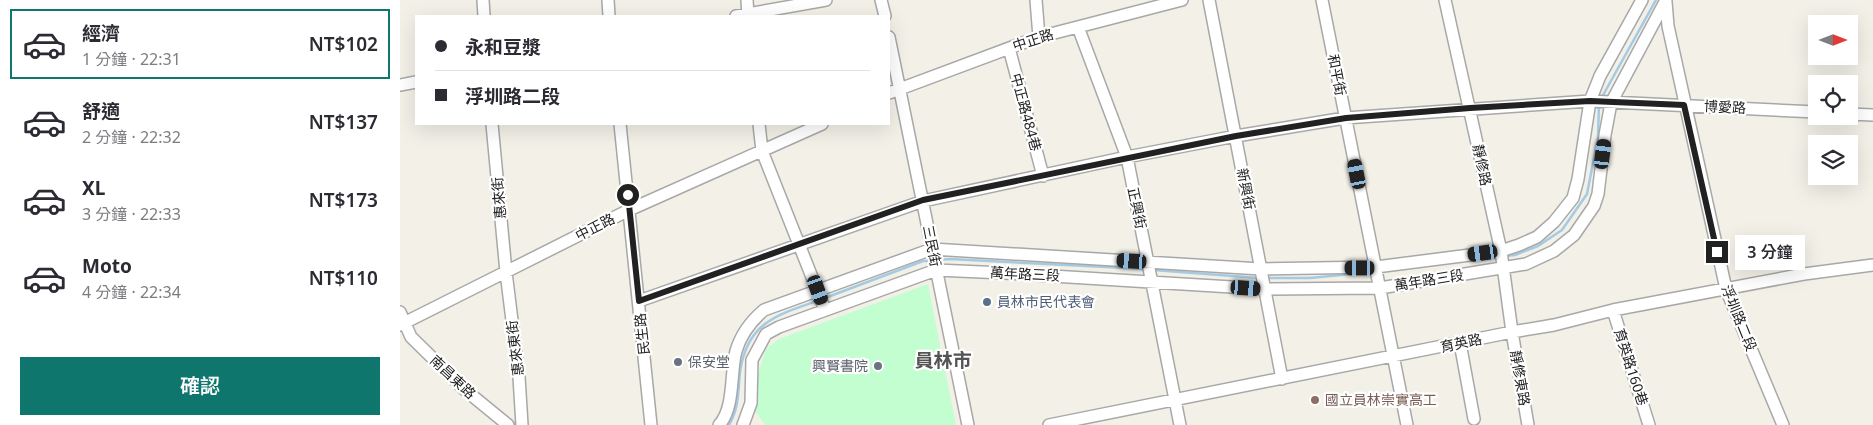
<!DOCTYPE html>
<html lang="zh-TW">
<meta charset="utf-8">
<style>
:root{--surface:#fff;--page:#f2f2f3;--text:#2b2b33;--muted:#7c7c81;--line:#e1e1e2;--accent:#0f766e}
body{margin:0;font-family:"Noto Sans","Noto Sans TC",sans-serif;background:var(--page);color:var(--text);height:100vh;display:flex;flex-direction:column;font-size:19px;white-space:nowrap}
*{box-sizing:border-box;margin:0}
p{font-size:16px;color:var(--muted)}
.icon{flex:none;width:28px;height:28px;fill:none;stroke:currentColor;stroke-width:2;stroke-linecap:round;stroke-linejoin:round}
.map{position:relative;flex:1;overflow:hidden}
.details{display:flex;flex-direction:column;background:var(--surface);width:400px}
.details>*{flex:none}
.hud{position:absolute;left:15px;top:15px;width:475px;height:110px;border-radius:0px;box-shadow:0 5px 20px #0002;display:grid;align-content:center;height:110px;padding:0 20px;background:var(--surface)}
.needle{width:32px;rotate:90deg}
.tools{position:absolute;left:1408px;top:15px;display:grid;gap:10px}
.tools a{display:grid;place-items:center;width:50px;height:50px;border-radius:0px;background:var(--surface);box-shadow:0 5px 20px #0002;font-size:25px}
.end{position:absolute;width:22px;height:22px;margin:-11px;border:6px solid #212121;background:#fff;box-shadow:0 0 0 2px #fff}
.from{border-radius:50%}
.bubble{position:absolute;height:35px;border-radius:0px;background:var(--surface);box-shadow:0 5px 20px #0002;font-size:16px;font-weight:600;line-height:35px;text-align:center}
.car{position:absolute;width:15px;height:30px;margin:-15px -8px;border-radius:6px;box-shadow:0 0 4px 1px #0007;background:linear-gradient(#222 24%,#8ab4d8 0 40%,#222 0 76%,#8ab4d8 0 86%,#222 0)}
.hud b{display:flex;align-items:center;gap:18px;height:48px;font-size:19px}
.hud b+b{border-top:1px solid var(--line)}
.hud i{width:12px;height:12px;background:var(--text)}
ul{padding:9px 0 0;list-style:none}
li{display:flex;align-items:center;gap:15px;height:70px;margin:0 10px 8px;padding:0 10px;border:2px solid transparent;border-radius:0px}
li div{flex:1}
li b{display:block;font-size:19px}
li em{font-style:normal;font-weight:600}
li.on{border-color:var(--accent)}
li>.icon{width:45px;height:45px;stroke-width:1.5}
.cta{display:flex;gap:10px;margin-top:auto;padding:10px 20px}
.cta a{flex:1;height:58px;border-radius:0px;background:var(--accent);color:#fff;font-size:20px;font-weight:600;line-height:58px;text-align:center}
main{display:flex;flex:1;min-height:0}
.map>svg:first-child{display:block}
.park{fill:#c2fed0}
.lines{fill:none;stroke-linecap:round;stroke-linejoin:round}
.stream{stroke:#a4cbe3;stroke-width:2.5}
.minor-casing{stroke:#a8a8a8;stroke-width:14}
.minor{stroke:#fff;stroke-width:11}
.route{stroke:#212121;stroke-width:6}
.service-dot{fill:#5c6f8a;stroke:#fff;stroke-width:2}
.worship-dot{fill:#6b7280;stroke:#fff;stroke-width:2}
.education-dot{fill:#8d6e63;stroke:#fff;stroke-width:2}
.labels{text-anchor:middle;stroke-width:4.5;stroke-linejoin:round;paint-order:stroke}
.street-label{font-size:14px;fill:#212121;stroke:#fff}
.service-label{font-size:14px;fill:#4e5e75;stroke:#fff;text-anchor:start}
.worship-label{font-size:14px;fill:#5b616d;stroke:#fff;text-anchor:start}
.education-label{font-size:14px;fill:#785e54;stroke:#fff;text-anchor:start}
.district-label{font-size:19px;font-weight:bold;fill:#545454;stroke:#fff}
</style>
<main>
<section class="details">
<ul>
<li class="on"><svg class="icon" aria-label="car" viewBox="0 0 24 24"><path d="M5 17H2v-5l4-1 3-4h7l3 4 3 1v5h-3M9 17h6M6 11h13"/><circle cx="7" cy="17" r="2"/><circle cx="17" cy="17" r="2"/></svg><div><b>經濟</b><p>1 分鐘 · 22:31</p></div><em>NT$102</em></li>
<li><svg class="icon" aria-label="car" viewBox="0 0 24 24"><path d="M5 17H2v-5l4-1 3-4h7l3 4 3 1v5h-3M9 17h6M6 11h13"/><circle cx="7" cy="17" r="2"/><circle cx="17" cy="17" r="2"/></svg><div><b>舒適</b><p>2 分鐘 · 22:32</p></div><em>NT$137</em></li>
<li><svg class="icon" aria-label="car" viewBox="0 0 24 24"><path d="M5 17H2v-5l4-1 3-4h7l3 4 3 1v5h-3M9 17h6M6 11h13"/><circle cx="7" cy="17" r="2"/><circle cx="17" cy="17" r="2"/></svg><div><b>XL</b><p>3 分鐘 · 22:33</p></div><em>NT$173</em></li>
<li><svg class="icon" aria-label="car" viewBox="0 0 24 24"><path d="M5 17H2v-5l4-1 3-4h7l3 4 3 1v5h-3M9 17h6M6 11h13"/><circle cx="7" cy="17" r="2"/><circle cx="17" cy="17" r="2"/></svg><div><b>Moto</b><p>4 分鐘 · 22:34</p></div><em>NT$110</em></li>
</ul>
<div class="cta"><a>確認</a></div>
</section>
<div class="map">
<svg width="1473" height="425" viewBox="0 0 1473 425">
<rect width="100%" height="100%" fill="#f2f0e7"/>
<path class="park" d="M 528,284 L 556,425 L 365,425 L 355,411 L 358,374 L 366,349 L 379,339 Z"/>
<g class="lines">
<path class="stream" d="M 1202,97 L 1256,0
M 1106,256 L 1115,255 L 1138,246 L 1162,230 L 1187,194 L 1198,137 L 1199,104
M 538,260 L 550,259 L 745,269
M 753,270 L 859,278
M 865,278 L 910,278 L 962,273
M 425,298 L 523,261 L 530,261
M 329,425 C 339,408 338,392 340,372 C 347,323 376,315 417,301"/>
<g class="minor-casing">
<path id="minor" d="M 83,0 L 84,16
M 208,0 L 209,16
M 347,0 L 348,16
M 481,0 L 485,16
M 636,0 L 639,37
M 809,0 L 882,379
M 922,0 L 1007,425
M 1045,0 L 1101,251 L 1112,332 L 1128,425
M 1266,2 L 1268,26 L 1326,289 L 1383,425
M 336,16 L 426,0
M 678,27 L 727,157 L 780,425
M 489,37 L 568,425
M 609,48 L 643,176
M 0,85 L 16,82
M 489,93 L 639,37 L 782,0
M 1449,114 L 1473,115
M 92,124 L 106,272 L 119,377 L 122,425
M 220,124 L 251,425
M 359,124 L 362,151 L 425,310
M 239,301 L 523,201 L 727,157 L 836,136 L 945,118 L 1190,101 L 1416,112
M 1213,310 L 1249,425
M 0,312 L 11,337 L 64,389 L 108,425
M 0,325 L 229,210 L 422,124
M 1060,343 L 1074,419
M 319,425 C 335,408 330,372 336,351 C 341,334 351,321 364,310 L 532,249 L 861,269 L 976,267 L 1101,251 L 1119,245 L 1137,237 L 1154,222 L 1173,198 L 1178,179 L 1190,101 L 1200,76 L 1242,0
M 343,425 L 351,403 L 352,360 L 366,334 L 379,327 L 536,270 L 604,273 L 864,289 L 980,288 L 1126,264 L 1154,251 L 1174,235 L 1194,206 L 1198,194 L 1205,135 L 1211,103 L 1266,0
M 649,425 L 1112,332 L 1154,325 L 1213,310 L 1404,274 L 1473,265"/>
</g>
<use href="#minor" class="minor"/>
</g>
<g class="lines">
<path class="route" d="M 228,195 L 239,301 L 523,200 L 836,136 L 946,118 L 1070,108 L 1190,101 L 1284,105 L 1317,252"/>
</g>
<circle class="service-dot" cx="587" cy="302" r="5"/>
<g class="worship-dot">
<circle cx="278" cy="362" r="5"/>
<circle cx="478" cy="366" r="5"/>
</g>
<circle class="education-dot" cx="915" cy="400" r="5"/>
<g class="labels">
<g class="street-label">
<text transform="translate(633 40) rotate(-18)" y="5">中正路</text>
<text transform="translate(937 75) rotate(79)" y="5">和平街</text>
<text transform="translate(1325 107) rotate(3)" y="5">博愛路</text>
<text transform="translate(626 112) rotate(75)" y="5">中正路484巷</text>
<text transform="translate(1082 165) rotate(78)" y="5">靜修路</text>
<text transform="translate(846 189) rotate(79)" y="5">新興街</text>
<text transform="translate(99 198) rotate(-95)" y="5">惠來街</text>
<text transform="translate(737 208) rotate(78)" y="5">正興街</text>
<text transform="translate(195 227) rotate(-27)" y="5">中正路</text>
<text transform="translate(532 246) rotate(79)" y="5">三民街</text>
<text transform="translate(625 274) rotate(3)" y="5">萬年路三段</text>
<text transform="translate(1029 280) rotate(-9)" y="5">萬年路三段</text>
<text transform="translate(1339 318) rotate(68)" y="5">浮圳路二段</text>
<text transform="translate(242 334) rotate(-96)" y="5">民生路</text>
<text transform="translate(1061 343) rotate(-12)" y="5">育英路</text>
<text transform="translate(115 348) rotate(-97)" y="5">惠來東街</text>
<text transform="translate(1231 367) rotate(72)" y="5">育英路160巷</text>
<text transform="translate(53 377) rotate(43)" y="5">南昌東路</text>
<text transform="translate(1120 378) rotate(80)" y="5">靜修東路</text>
</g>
<g class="service-label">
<text x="597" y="307">員林市民代表會</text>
</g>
<g class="worship-label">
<text x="288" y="367">保安堂</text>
<text x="468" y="371" text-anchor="end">興賢書院</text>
</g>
<g class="education-label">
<text x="925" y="405">國立員林崇實高工</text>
</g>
<g class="district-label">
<text x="543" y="367">員林市</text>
</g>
</g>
</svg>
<div class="tools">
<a><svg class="needle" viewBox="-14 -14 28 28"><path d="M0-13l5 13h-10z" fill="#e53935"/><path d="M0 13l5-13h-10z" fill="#7c7c81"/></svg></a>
<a><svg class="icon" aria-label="locate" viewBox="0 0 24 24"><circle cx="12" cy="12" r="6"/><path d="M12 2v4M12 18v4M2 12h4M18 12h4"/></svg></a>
<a><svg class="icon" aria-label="layers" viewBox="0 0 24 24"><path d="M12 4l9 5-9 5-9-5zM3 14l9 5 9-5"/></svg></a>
</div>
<i class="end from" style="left:228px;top:195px"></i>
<i class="end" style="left:1317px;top:252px"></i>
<div class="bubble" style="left:1335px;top:235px;width:70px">3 分鐘</div>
<i class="car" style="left:1203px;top:154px;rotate:7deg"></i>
<i class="car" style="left:957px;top:174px;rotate:349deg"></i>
<i class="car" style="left:1083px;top:253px;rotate:262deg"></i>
<i class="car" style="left:732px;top:261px;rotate:273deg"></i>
<i class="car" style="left:960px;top:268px;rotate:270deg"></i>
<i class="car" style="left:846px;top:288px;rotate:94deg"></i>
<i class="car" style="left:418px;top:290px;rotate:160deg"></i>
<div class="hud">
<b><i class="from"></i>永和豆漿</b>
<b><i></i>浮圳路二段</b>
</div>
</div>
</main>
